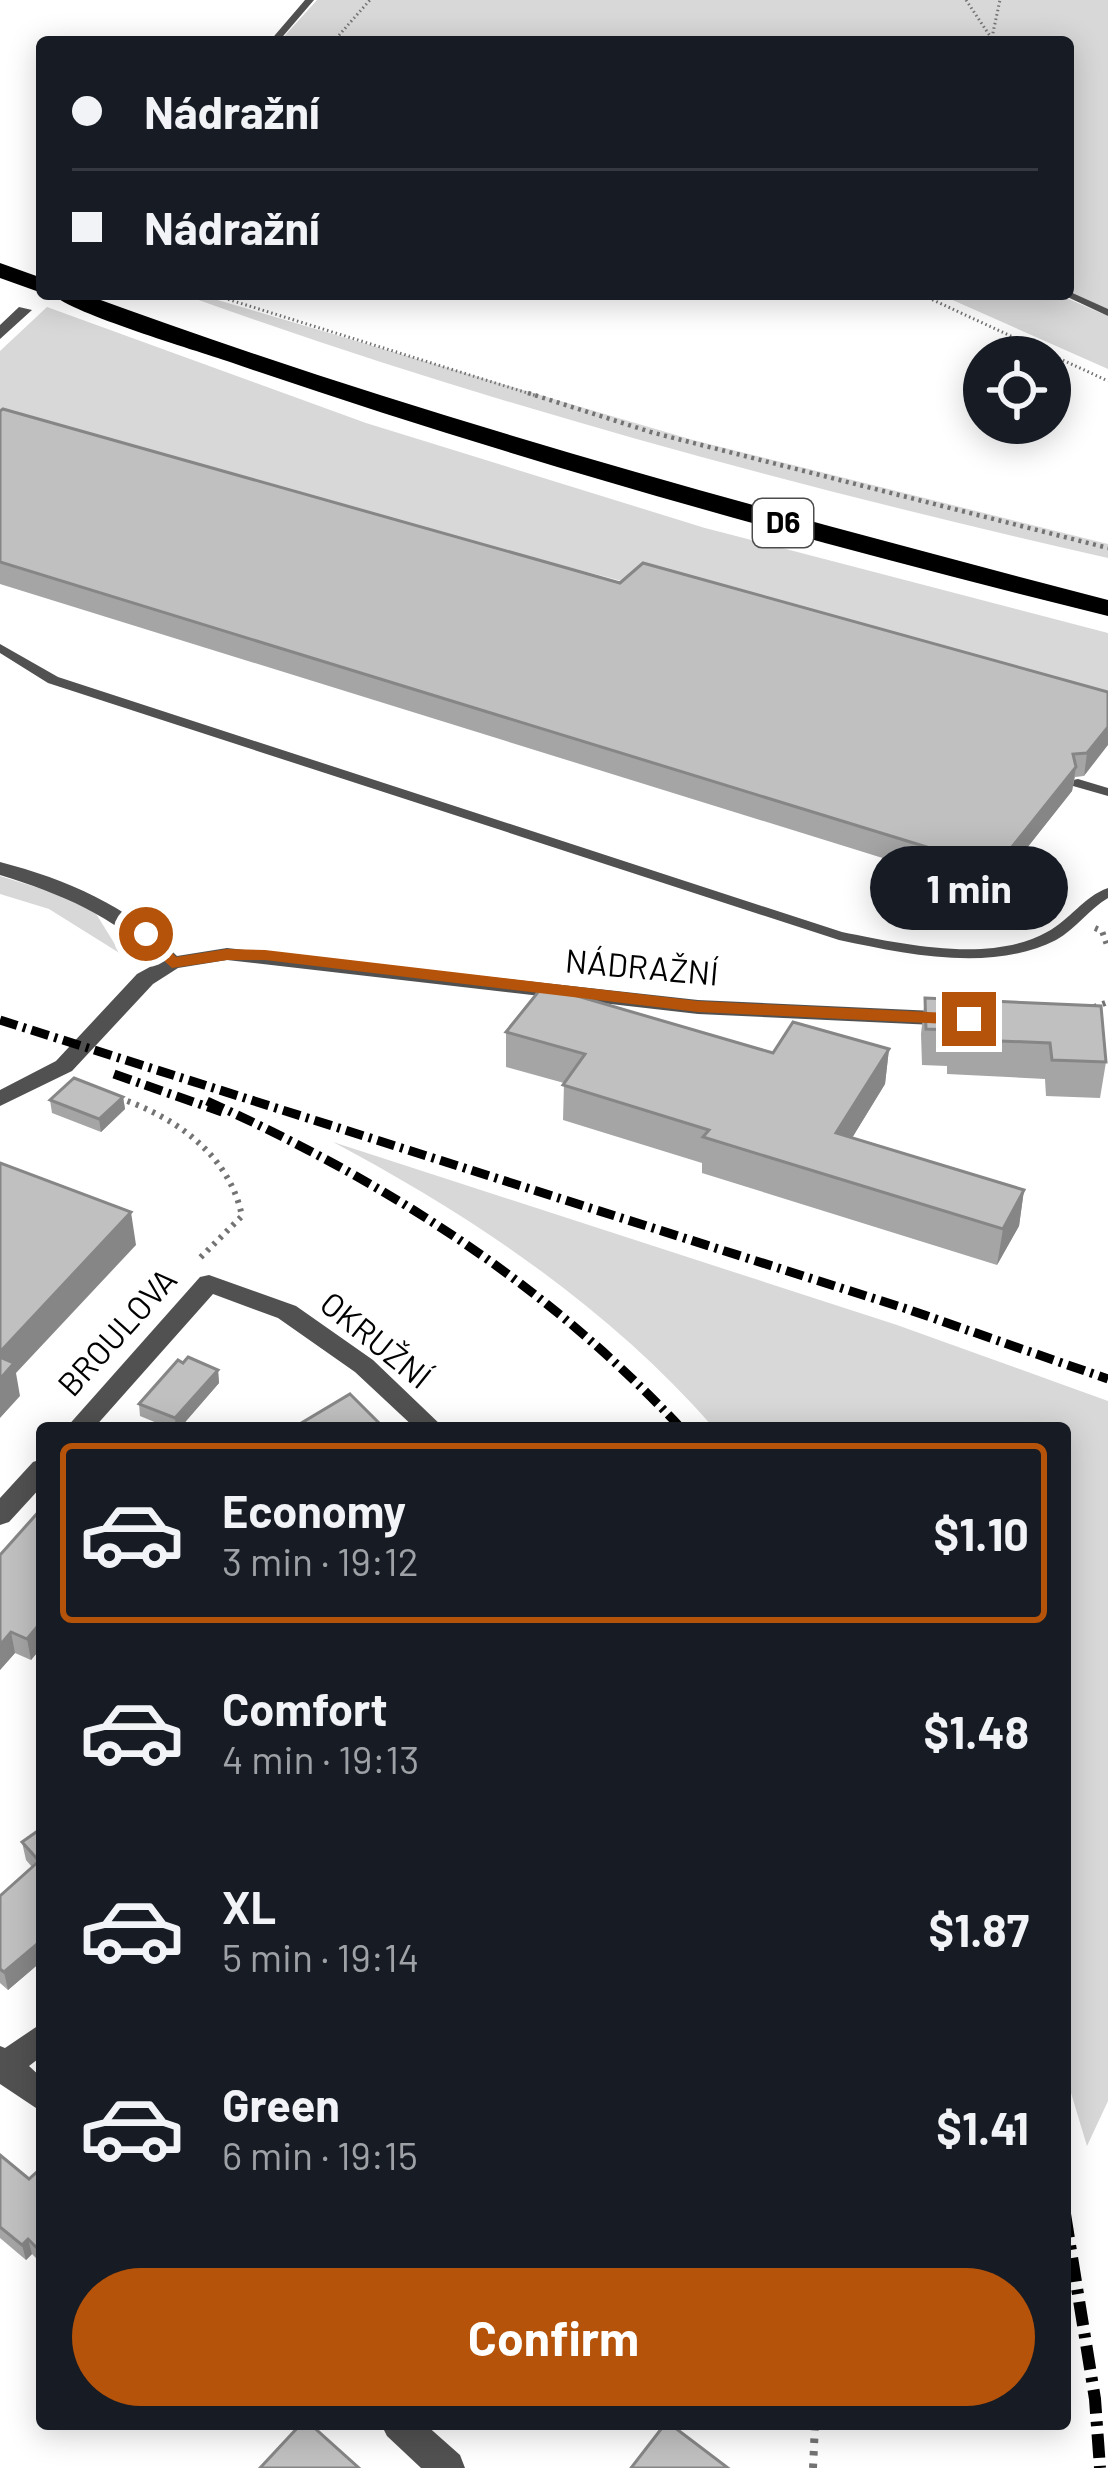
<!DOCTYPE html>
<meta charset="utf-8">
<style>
:root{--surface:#171b24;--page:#20242c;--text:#f1f3f6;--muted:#9ea1a6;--line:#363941;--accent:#b45309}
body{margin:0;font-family:Barlow,sans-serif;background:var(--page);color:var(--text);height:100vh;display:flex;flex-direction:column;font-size:45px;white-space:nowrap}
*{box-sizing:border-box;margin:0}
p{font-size:39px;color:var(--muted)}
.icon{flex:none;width:66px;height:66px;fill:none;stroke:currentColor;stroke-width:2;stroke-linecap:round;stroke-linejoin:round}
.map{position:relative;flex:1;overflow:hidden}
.sheet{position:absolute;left:36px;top:1422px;width:1035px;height:1008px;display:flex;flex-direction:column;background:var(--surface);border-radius:12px;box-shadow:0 6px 30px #0003}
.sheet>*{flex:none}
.top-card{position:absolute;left:36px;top:36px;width:1038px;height:264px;border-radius:12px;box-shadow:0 6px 30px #0003;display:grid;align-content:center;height:264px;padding:0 36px;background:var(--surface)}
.buttons{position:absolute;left:963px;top:336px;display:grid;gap:24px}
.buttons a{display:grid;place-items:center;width:108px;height:108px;border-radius:50%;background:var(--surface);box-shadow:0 6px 30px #0003;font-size:60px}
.end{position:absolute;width:54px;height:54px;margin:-27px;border:15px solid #b45309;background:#fff;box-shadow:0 0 0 6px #fff}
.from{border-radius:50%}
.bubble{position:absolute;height:84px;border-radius:42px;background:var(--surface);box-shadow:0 6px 30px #0003;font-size:39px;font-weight:700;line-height:84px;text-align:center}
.top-card b{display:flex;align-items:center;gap:42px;height:114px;font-size:45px}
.top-card b+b{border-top:3px solid var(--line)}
.top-card i{width:30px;height:30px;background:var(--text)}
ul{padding:21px 0 0;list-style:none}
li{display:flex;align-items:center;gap:36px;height:180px;margin:0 24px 18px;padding:0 12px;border:6px solid transparent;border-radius:12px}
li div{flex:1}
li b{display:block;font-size:45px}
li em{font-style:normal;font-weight:700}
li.active{border-color:var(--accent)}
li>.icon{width:108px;height:108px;stroke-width:1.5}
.cta{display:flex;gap:24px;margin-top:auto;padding:24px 36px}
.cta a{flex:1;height:138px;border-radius:72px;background:var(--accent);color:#fff;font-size:48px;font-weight:700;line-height:138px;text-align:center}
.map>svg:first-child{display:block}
.green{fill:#d8d8d8}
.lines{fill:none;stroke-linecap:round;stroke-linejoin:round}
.path-far3{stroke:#737373;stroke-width:3;stroke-dasharray:1.5 3;stroke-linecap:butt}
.path-far2{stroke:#737373;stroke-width:4.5;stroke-dasharray:3 4.5;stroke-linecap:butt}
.path-far1{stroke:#737373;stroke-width:6;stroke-dasharray:3 6;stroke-linecap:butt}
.path{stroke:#737373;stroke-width:8;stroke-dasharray:4.5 8;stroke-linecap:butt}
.lane{fill:#515151;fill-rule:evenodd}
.street{fill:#515151;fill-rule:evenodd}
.highway{fill:#000;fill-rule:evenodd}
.rail-far1{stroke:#000;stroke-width:9;stroke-dasharray:18 6 3 6;stroke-linecap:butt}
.rail{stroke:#000;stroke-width:12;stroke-dasharray:24 8 4.5 8;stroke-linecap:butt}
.wall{fill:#a5a5a5}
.shaded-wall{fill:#868686}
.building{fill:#c0c0c0;stroke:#868686;stroke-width:3}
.route{fill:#b45309}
.labels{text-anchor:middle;stroke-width:10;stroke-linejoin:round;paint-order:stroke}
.shield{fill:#fff;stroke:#4c4c4c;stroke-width:3}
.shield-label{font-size:30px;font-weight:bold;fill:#000}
.street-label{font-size:33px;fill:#000;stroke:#fff}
</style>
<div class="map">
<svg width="1108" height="2468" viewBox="0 0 1108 2468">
<rect width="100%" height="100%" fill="#fff"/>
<path class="green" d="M 317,0 L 1108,0 L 1108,310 L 1068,292 L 1068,42 L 279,42 Z
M 182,294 L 197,294 L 693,440 L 1108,544 L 1108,558 C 796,487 483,403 182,294 Z
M 939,294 L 1057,294 L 1108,316 L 1108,369 Z
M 47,307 L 366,423 L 705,528 L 1108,633 L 1108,707 L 0,420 L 0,351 Z
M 0,876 L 90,904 L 121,954 L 49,909 L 0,894 Z
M 333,1142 L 897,1325 L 1108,1401 L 1108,2101 L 1087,2146 L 1065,2073 L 1065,1428 L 714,1428 C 608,1307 474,1217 333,1142 Z"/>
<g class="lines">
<path class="path-far3" d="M 966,0 L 990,36
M 333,42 L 370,0
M 991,42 L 1000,0
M 211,294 L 537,396
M 920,294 L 1108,381"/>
<path class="path-far2" d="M 528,393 L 654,433 L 1108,548
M 996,893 L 1049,911"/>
<path class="path-far1" d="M 1095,928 L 1102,931 L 1108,948
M 1094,1007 L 1108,1002
M 119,1098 C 175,1117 229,1154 242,1216 L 200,1258"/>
<path class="path" d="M 813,2468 L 815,2424"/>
<path class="lane" d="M 305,0 L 314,0 L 278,42 L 269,42 Z
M 1068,291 L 1108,309 L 1108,316 L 1061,294 L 1068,294 Z
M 0,644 L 58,677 L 842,932 C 902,944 991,964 1047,932 C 1070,920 1083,897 1108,888 L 1108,898 C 1089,909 1076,929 1056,940 C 991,973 906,954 839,940 L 48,683 L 0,653 Z
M 1078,779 L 1108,788 L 1108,796 L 1073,786 L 1073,780 Z"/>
<path class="street" d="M 19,307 L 32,310 L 0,339 L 0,325 Z
M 0,862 C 68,880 127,905 177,956 L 227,948 L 698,1000 L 956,1012 L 967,1019 L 956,1026 L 698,1014 L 227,960 L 178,968 L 153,984 L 72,1071 L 0,1106 L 0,1090 L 56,1061 L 137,974 L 159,962 C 113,915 61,894 0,875 Z
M 209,1275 L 296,1306 L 373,1360 L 444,1428 L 415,1428 L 355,1372 L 278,1318 L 213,1294 L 94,1428 L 66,1428 L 200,1277 Z
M 42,1459 L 42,1486 L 9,1522 L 0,1525 L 0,1498 L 33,1462 Z
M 42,2023 L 42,2056 L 29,2066 L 42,2078 L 42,2112 L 0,2084 L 0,2046 L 5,2048 Z
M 381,2424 L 425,2424 L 460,2455 L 465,2468 L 421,2468 L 387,2436 Z"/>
<path class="highway" d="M 0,263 L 42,278 L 42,293 L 0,278 Z
M 52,294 L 84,294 C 419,417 763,510 1108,600 L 1108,616 C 813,543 518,461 230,362 C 195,350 73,314 52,294 Z"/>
<path class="rail-far1" d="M 0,1020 L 907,1309 L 1108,1379
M 114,1074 L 222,1112
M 207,1101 C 387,1182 546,1284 681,1428"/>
<path class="rail" d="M 1065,2214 L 1095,2399 L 1100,2468"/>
</g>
<path class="wall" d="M 0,411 L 620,583 L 1108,692 L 1084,776 L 1075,777 L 1072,791 L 992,892 L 0,584 Z
M 925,998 L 1106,1062 L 1100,1098 L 1046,1096 L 1045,1079 L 947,1074 L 947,1066 L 922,1065 L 921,1034 Z
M 506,1032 L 773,1053 L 889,1049 L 885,1084 L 852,1138 L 1024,1190 L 1019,1226 L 997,1265 L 702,1173 L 702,1163 L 563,1120 L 564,1083 L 506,1067 Z
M 123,1097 L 125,1109 L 101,1132 L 52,1113 L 50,1100 Z
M 183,1363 L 218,1370 L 219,1383 L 180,1428 L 169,1428 L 140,1416 L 139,1404 Z
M 42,1508 L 42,1647 L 31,1660 L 15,1653 L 0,1670 Z
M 42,1828 L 42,1961 L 8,1990 L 0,1983 L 0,1896 L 32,1867 L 26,1860 L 22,1842 Z
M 0,2155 L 29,2179 L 42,2174 L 42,2264 L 32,2254 L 26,2260 L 0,2238 Z"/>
<path class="shaded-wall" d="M 1108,727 L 1108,745 L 1084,776 L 1087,753 Z
M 1076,767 L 1072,791 L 992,892 L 995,868 Z
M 889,1049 L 885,1084 L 833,1169 L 836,1133 Z
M 123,1097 L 125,1109 L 101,1132 L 99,1119 Z
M 1024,1190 L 1019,1226 L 997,1265 L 1003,1229 Z
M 131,1212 L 136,1245 L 16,1373 L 20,1396 L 0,1418 L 0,1352 Z
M 218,1370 L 219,1383 L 180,1428 L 176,1428 L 175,1418 Z
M 42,1621 L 42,1647 L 31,1660 L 27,1639 Z
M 11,1632 L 15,1653 L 0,1670 L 0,1645 Z
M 42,1940 L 42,1961 L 8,1990 L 4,1972 Z
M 28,2239 L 32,2254 L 26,2260 L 22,2245 Z"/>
<path class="building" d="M 3,409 L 620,583 L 643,563 L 1108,692 L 1108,727 L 1087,753 L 1073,754 L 1076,767 L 995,868 L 0,562 L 0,411 Z
M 543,986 L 773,1053 L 793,1022 L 889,1049 L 836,1133 L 1024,1190 L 1003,1229 L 703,1137 L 709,1130 L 563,1085 L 585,1054 L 506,1032 Z
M 925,998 L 1101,1006 L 1106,1062 L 1052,1060 L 1050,1043 L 952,1039 L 952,1030 L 926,1029 Z
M 74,1078 L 123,1097 L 99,1119 L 50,1100 Z
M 0,1163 L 131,1212 L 0,1352 Z
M 0,1357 L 14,1363 L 0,1379 Z
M 188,1357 L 218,1370 L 175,1418 L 139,1404 L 178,1360 L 183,1363 Z
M 350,1394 L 384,1428 L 293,1428 Z
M 42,1508 L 42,1581 L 40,1583 L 42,1584 L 42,1621 L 27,1639 L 11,1632 L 0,1645 L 0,1555 Z
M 42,1828 L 42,1940 L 4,1972 L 0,1969 L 0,1896 L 39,1861 L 22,1842 Z
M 0,2155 L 29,2179 L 38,2171 L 42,2174 L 42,2253 L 28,2239 L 22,2245 L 0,2227 Z
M 301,2424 L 310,2424 L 359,2468 L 260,2468 Z
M 665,2424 L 670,2424 L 728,2468 L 631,2468 Z"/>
<path class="route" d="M 140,931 L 152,931 L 176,957 L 227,949 L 265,950 L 698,1001 L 969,1014 L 978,1019 L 969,1025 L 698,1012 L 265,960 L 227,960 L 172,968 L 140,938 Z"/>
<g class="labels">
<rect class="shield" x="753" y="499" width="60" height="48" rx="9"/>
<g class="shield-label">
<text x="783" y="533">D6</text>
</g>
<g class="street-label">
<text transform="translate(642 967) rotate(5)" y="12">NÁDRAŽNÍ</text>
<text transform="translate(117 1332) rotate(-48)" y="12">BROULOVA</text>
<text transform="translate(376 1340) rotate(39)" y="12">OKRUŽNÍ</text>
</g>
</g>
</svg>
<div class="buttons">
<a><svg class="icon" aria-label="locate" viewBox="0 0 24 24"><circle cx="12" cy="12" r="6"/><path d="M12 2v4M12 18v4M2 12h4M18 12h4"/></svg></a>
</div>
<i class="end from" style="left:146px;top:934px"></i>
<i class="end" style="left:969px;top:1019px"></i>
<div class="bubble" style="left:870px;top:846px;width:198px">1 min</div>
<div class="top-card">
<b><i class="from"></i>Nádražní</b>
<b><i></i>Nádražní</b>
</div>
<section class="sheet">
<ul>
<li class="active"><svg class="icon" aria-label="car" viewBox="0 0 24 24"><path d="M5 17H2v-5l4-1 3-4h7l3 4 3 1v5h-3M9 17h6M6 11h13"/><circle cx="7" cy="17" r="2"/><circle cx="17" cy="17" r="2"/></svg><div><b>Economy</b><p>3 min · 19:12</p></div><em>$1.10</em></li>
<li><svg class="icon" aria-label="car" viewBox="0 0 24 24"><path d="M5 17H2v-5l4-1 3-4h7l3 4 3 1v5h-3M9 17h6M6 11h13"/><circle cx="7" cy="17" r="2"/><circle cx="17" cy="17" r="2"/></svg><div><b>Comfort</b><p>4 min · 19:13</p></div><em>$1.48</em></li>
<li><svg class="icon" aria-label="car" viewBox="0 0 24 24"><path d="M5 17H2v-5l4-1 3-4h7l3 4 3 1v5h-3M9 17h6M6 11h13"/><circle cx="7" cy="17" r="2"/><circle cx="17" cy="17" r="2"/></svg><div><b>XL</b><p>5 min · 19:14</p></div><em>$1.87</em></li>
<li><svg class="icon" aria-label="car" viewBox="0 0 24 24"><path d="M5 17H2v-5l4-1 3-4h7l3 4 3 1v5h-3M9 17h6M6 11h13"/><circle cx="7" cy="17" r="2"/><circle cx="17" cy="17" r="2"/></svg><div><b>Green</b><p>6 min · 19:15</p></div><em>$1.41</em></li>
</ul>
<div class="cta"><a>Confirm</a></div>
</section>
</div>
